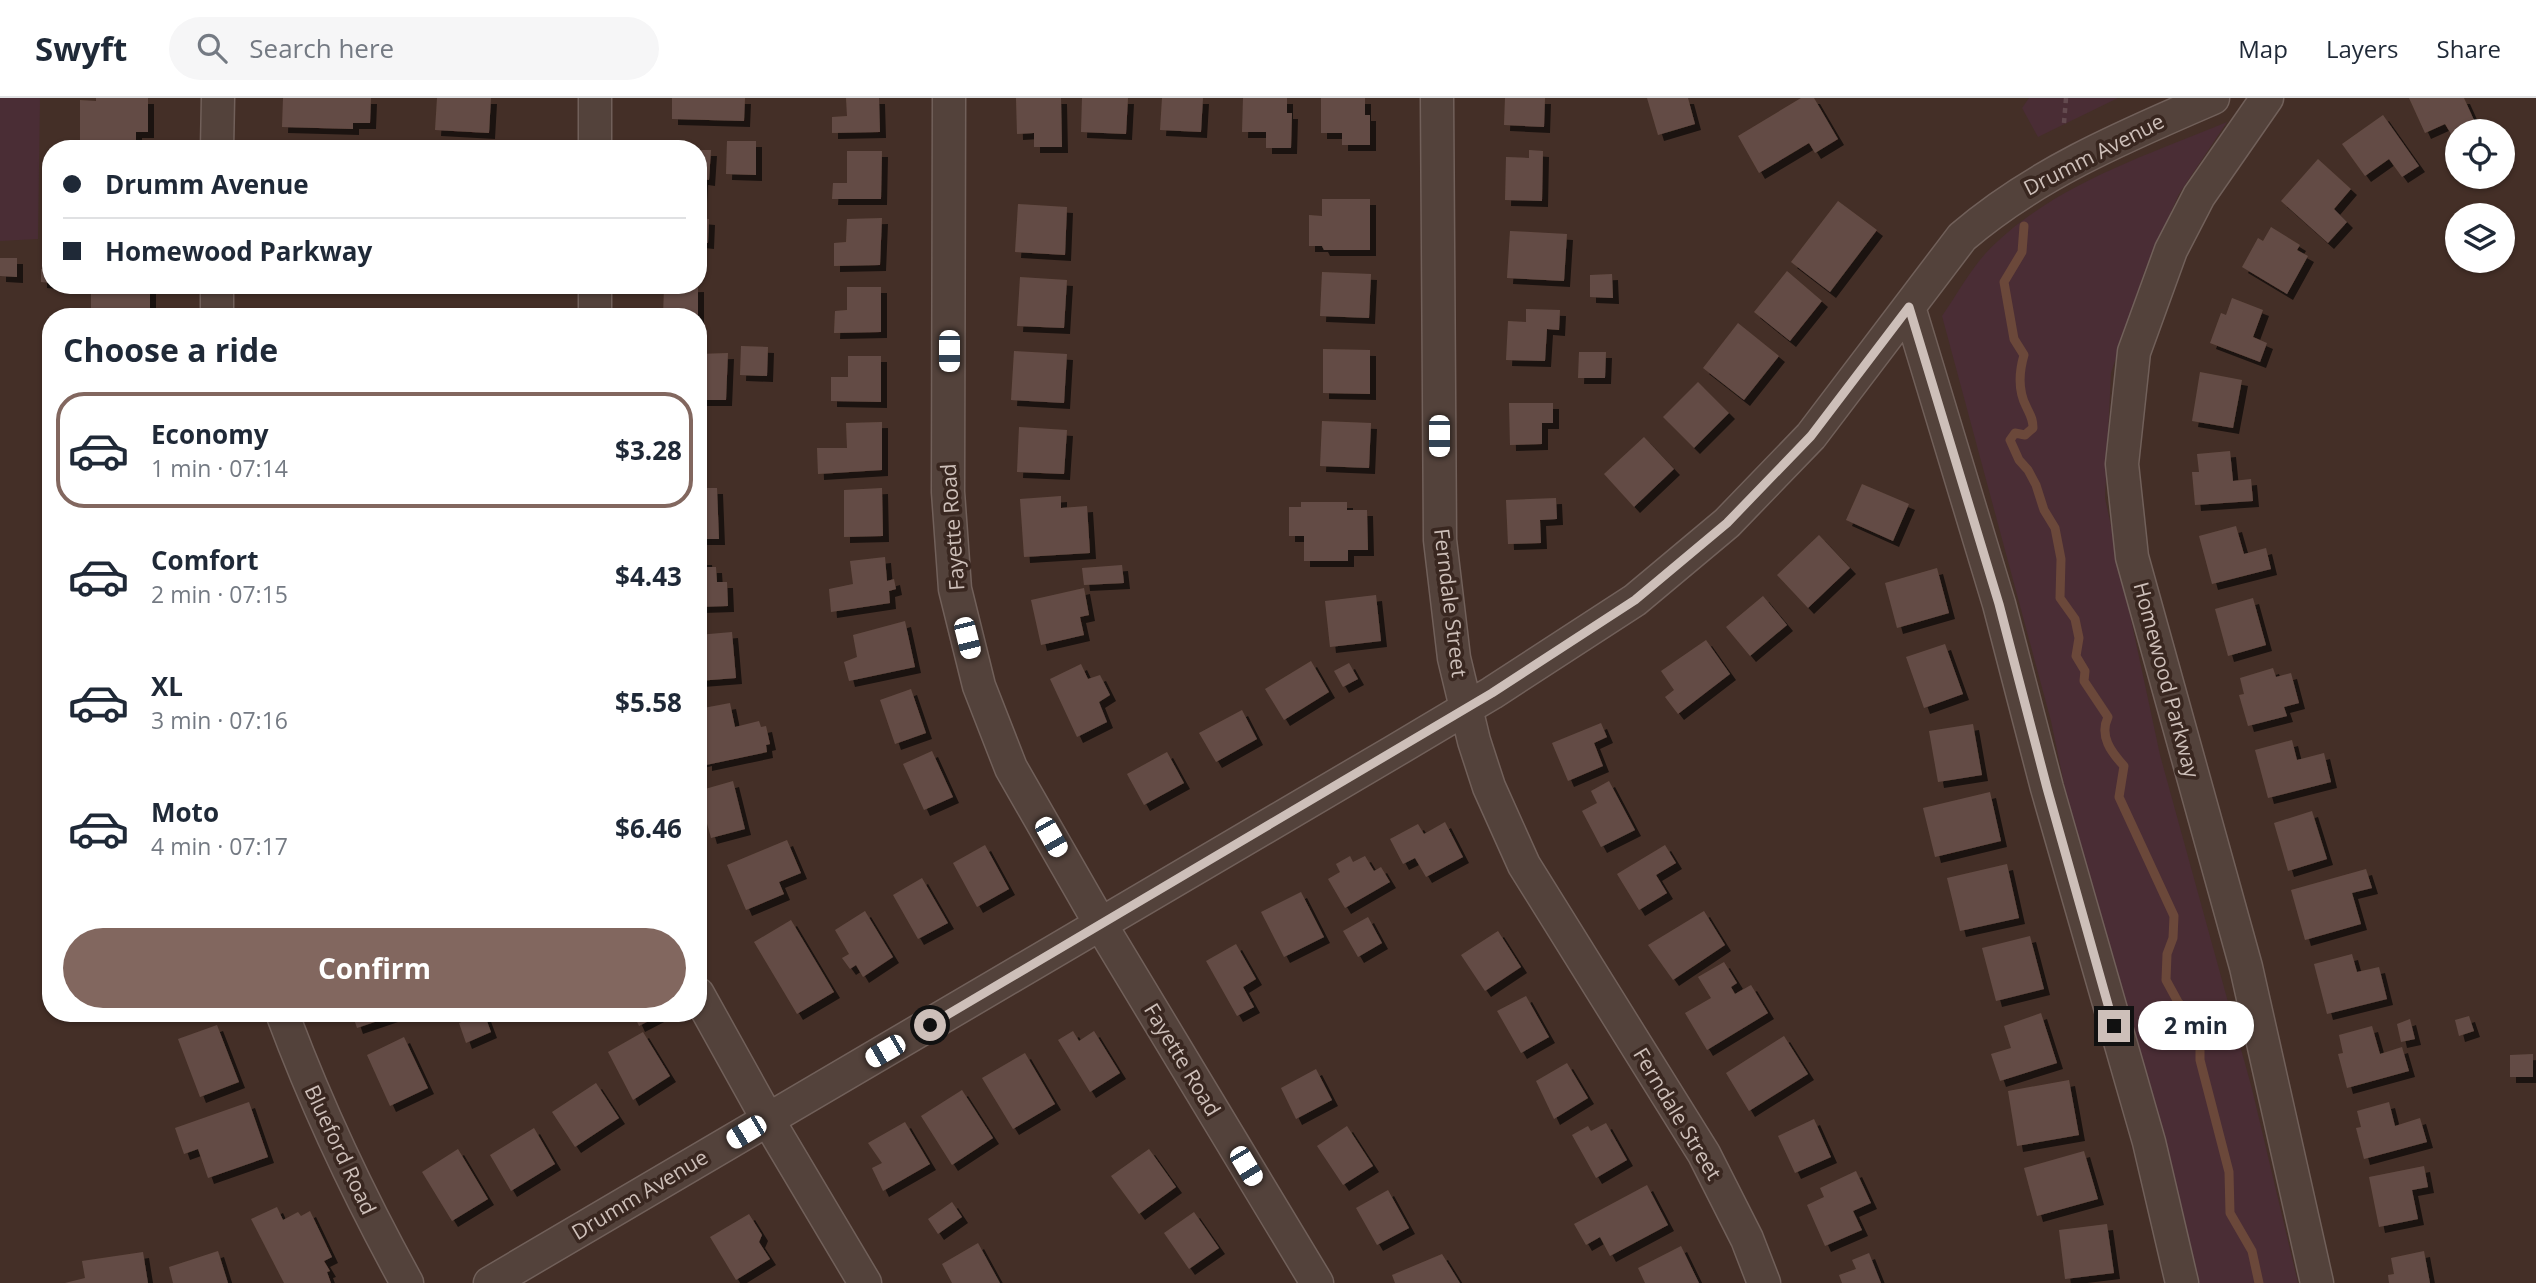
<!DOCTYPE html>
<meta charset="utf-8">
<style>
:root{--surface:#fff;--page:#f6f6f7;--text:#1f2937;--muted:#747a83;--line:#e0e1e3;--accent:#82675f}
body{margin:0;font-family:"Open Sans",sans-serif;background:var(--page);color:var(--text);height:100vh;display:flex;flex-direction:column;font-size:26px;white-space:nowrap}
*{box-sizing:border-box;margin:0}
p{font-size:23px;color:var(--muted)}
.icon{flex:none;width:38px;height:38px;fill:none;stroke:currentColor;stroke-width:2;stroke-linecap:round;stroke-linejoin:round}
.map{position:relative;flex:1;overflow:hidden}
.panel{position:absolute;left:42px;top:210px;width:665px;height:714px;display:flex;flex-direction:column;background:var(--surface);border-radius:28px;box-shadow:0 2px 5px #0004}
.panel>*{flex:none}
.top-card{position:absolute;left:42px;top:42px;width:665px;height:154px;border-radius:28px;box-shadow:0 2px 5px #0004;display:grid;align-content:center;height:154px;padding:0 21px;background:var(--surface)}
.controls{position:absolute;left:2445px;top:21px;display:grid;gap:14px}
.controls a{display:grid;place-items:center;width:70px;height:70px;border-radius:50%;background:var(--surface);box-shadow:0 2px 5px #0004;font-size:35px}
.end{position:absolute;width:32px;height:32px;margin:-16px;border:9px solid #cdbfb9;background:#111;box-shadow:0 0 0 4px #111}
.from{border-radius:50%}
.bubble{position:absolute;height:49px;border-radius:24px;background:var(--surface);box-shadow:0 2px 5px #0004;font-size:23px;font-weight:700;line-height:49px;text-align:center}
.car{position:absolute;width:21px;height:42px;margin:-21px -10px;border-radius:9px;box-shadow:0 0 5px 2px #0007;background:linear-gradient(#fff 24%,#345 0 40%,#fff 0 76%,#345 0 86%,#fff 0)}
.top-card b{display:flex;align-items:center;gap:24px;height:66px;font-size:26px}
.top-card b+b{border-top:2px solid var(--line)}
.top-card i{width:18px;height:18px;background:var(--text)}
ul{padding:0;list-style:none}
li{display:flex;align-items:center;gap:21px;height:116px;margin:0 14px 10px;padding:0 7px;border:4px solid transparent;border-radius:28px}
li div{flex:1}
li b{display:block;font-size:26px}
li em{font-style:normal;font-weight:700}
li.on{border-color:var(--accent)}
li>.icon{width:63px;height:63px;stroke-width:1.5}
h2{padding:0 21px;font-size:32px;line-height:84px}
.primary-button{display:flex;gap:14px;margin-top:auto;padding:14px 21px}
.primary-button a{flex:1;height:80px;border-radius:42px;background:var(--accent);color:#fff;font-size:28px;font-weight:700;line-height:80px;text-align:center}
header{display:flex;align-items:center;gap:42px;box-sizing:border-box;height:98px;padding:0 35px;background:var(--surface);border-bottom:2px solid var(--line)}
header strong{font-size:33px}
nav{display:flex;gap:38px;margin-inline-start:auto;font-size:24px}
.search{width:490px;height:63px;background:var(--page);display:flex;align-items:center;gap:18px;box-sizing:border-box;padding:0 24px;border-radius:38px;color:var(--muted);font-size:26px}
.map>svg:first-child{display:block}
.green{fill:#4a2d35}
.lines{fill:none;stroke-linecap:round;stroke-linejoin:round}
.stream{stroke:#6b483a;stroke-width:9}
.building{fill:#644c44;filter:url(#shadow)}
.minor-casing{stroke:#71605a;stroke-width:35}
.path{stroke:#634a4f;stroke-width:4.5;stroke-dasharray:5 5;stroke-linecap:butt}
.minor{stroke:#53423b;stroke-width:32}
.route{stroke:#cdbfb9;stroke-width:9}
.labels{text-anchor:middle;stroke-width:7;stroke-linejoin:round;paint-order:stroke}
.street-label{font-size:21px;fill:#cdbfb9;stroke:#392720}
</style>
<header>
<strong>Swyft</strong>
<div class="search"><svg class="icon" aria-label="search" viewBox="0 0 24 24"><circle cx="10" cy="10" r="6"/><path d="M15 15l6 6"/></svg>Search here</div>
<nav><a>Map</a><a>Layers</a><a>Share</a></nav>
</header>
<div class="map">
<svg width="2536" height="1185" viewBox="0 0 2536 1185">
<defs>
<filter id="shadow"><feDropShadow dx="6" dy="6" stdDeviation="0" flood-color="#0009"/></filter>
</defs>
<rect width="100%" height="100%" fill="#442f27"/>
<path class="green" d="M 0,0 L 40,0 L 38,141 L 0,143 Z
M 2029,0 L 2118,0 L 2038,39 L 2022,10 Z
M 2227,24 L 2179,96 L 2145,172 L 2111,275 L 2105,400 L 2160,657 L 2252,991 L 2298,1185 L 2193,1185 L 2073,729 L 2051,623 L 1942,218 C 1956,198 1969,174 1985,156 C 2049,88 2143,59 2227,24 Z"/>
<g class="lines">
<path class="stream" d="M 2024,128 L 2022,154 L 2004,184 L 2014,241 L 2024,257 C 2019,274 2018,292 2026,308 C 2030,317 2033,320 2033,330 L 2025,337 L 2015,335 L 2010,342 L 2019,362 L 2028,372 L 2036,387 L 2044,412 L 2055,430 L 2061,461 L 2060,500 L 2075,521 L 2079,540 L 2076,558 L 2085,573 L 2084,583 L 2108,619 C 2099,638 2111,654 2124,668 L 2119,699 L 2174,818 L 2173,840 L 2167,856 L 2166,882 L 2178,904 L 2200,927 L 2200,962 L 2229,1074 L 2230,1115 L 2252,1153 L 2259,1185"/>
</g>
<path class="building" d="M 96,0 L 148,0 L 148,34 L 136,34 L 136,51 L 80,51 L 80,2 L 96,3 Z
M 283,0 L 371,0 L 370,25 L 353,25 L 353,31 L 282,29 Z
M 437,0 L 491,0 L 489,35 L 435,32 Z
M 672,0 L 745,0 L 744,23 L 672,21 Z
M 846,0 L 879,0 L 880,34 L 832,35 L 832,19 L 847,18 Z
M 1016,0 L 1061,0 L 1062,49 L 1034,49 L 1034,35 L 1017,36 Z
M 1082,0 L 1128,0 L 1126,36 L 1081,34 Z
M 1162,0 L 1203,0 L 1201,34 L 1160,32 Z
M 1243,0 L 1287,0 L 1287,15 L 1292,15 L 1291,50 L 1266,50 L 1266,34 L 1242,34 Z
M 1321,0 L 1365,0 L 1365,17 L 1370,17 L 1370,47 L 1342,47 L 1342,35 L 1321,35 Z
M 1505,0 L 1545,0 L 1544,29 L 1504,27 Z
M 1647,0 L 1688,0 L 1695,26 L 1658,37 Z
M 1801,0 L 1814,0 L 1838,41 L 1815,55 L 1809,45 L 1759,75 L 1738,38 Z
M 2409,0 L 2464,0 L 2478,31 L 2457,33 L 2457,40 L 2454,41 L 2445,26 L 2425,35 Z
M 2383,17 L 2419,68 L 2402,79 L 2389,61 L 2365,78 L 2342,46 Z
M 727,43 L 756,43 L 756,77 L 726,76 Z
M 698,52 L 711,52 L 709,82 L 702,81 L 701,99 L 698,99 Z
M 1529,52 L 1543,53 L 1542,103 L 1505,102 L 1506,59 L 1529,60 Z
M 847,53 L 882,53 L 881,101 L 832,101 L 833,85 L 847,85 Z
M 2318,61 L 2351,91 L 2334,111 L 2347,124 L 2328,145 L 2281,103 Z
M 1322,101 L 1370,101 L 1370,152 L 1324,152 L 1322,148 L 1309,148 L 1309,117 L 1322,118 Z
M 1838,103 L 1877,132 L 1830,194 L 1791,164 Z
M 1018,106 L 1067,109 L 1065,157 L 1015,154 Z
M 698,120 L 709,121 L 708,145 L 698,144 Z
M 882,120 L 880,167 L 834,168 L 834,145 L 846,144 L 847,121 Z
M 2271,129 L 2300,147 L 2297,152 L 2308,158 L 2287,196 L 2242,169 L 2258,140 L 2263,143 Z
M 1510,133 L 1567,136 L 1564,183 L 1507,180 Z
M 0,160 L 17,160 L 17,179 L 0,178 Z
M 41,171 L 51,171 L 51,185 L 41,184 Z
M 1787,173 L 1822,203 L 1790,243 L 1754,214 Z
M 1322,174 L 1371,176 L 1369,220 L 1320,218 Z
M 1612,176 L 1613,200 L 1590,199 L 1590,177 Z
M 1020,179 L 1067,182 L 1064,230 L 1017,228 Z
M 91,187 L 150,187 L 150,219 L 91,219 Z
M 698,188 L 698,219 L 663,219 L 664,189 Z
M 847,189 L 881,189 L 881,234 L 834,235 L 835,213 L 847,212 Z
M 2232,200 L 2263,212 L 2253,239 L 2267,245 L 2260,264 L 2210,245 L 2221,215 L 2226,217 Z
M 1526,211 L 1560,212 L 1559,232 L 1547,231 L 1545,263 L 1506,262 L 1508,223 L 1526,224 Z
M 1738,225 L 1779,258 L 1744,302 L 1703,270 Z
M 741,248 L 768,249 L 767,278 L 740,277 Z
M 1323,251 L 1370,252 L 1370,296 L 1323,295 Z
M 1014,253 L 1067,256 L 1064,305 L 1011,302 Z
M 1579,254 L 1606,254 L 1605,280 L 1578,280 Z
M 728,255 L 726,302 L 698,302 L 698,256 Z
M 848,258 L 881,258 L 881,304 L 831,303 L 831,279 L 848,279 Z
M 2200,274 L 2242,282 L 2233,330 L 2192,323 Z
M 1698,284 L 1729,315 L 1694,350 L 1663,319 Z
M 1509,305 L 1553,305 L 1553,325 L 1542,325 L 1542,346 L 1510,347 Z
M 1322,323 L 1371,325 L 1369,370 L 1320,368 Z
M 882,324 L 882,372 L 818,376 L 817,350 L 847,350 L 846,325 Z
M 1019,329 L 1067,332 L 1064,376 L 1017,374 Z
M 1644,339 L 1674,371 L 1634,409 L 1604,376 Z
M 2230,353 L 2233,383 L 2251,381 L 2253,403 L 2195,407 L 2192,374 L 2199,374 L 2197,356 Z
M 1862,386 L 1909,406 L 1893,443 L 1846,422 Z
M 698,390 L 717,390 L 719,441 L 698,441 Z
M 882,390 L 883,438 L 844,439 L 844,392 Z
M 1061,398 L 1061,410 L 1087,408 L 1090,455 L 1024,459 L 1020,401 Z
M 1556,400 L 1557,421 L 1540,422 L 1541,445 L 1508,446 L 1506,402 Z
M 1301,404 L 1347,404 L 1347,412 L 1367,412 L 1368,452 L 1348,452 L 1348,463 L 1304,463 L 1304,438 L 1289,438 L 1289,409 L 1301,409 Z
M 2236,428 L 2244,456 L 2266,450 L 2271,471 L 2212,486 L 2199,438 Z
M 1819,437 L 1850,470 L 1808,510 L 1777,477 Z
M 885,459 L 887,483 L 894,481 L 896,491 L 889,493 L 890,505 L 831,514 L 829,491 L 853,486 L 850,463 Z
M 698,461 L 706,461 L 707,469 L 716,469 L 717,484 L 727,484 L 728,508 L 698,509 Z
M 1122,467 L 1124,485 L 1084,487 L 1082,470 Z
M 1937,470 L 1949,515 L 1897,530 L 1885,485 Z
M 1084,490 L 1089,517 L 1080,519 L 1084,537 L 1041,547 L 1031,502 Z
M 1376,497 L 1381,543 L 1330,549 L 1325,503 Z
M 1763,498 L 1787,527 L 1750,558 L 1726,529 Z
M 2253,500 L 2266,547 L 2228,558 L 2215,511 Z
M 905,523 L 915,569 L 849,583 L 844,564 L 857,559 L 853,537 Z
M 732,534 L 736,580 L 698,583 L 698,537 Z
M 1706,542 L 1730,576 L 1678,616 L 1665,599 L 1674,592 L 1661,573 Z
M 1945,546 L 1963,596 L 1924,610 L 1906,559 Z
M 1311,563 L 1329,594 L 1284,622 L 1265,591 Z
M 1349,565 L 1358,581 L 1343,589 L 1334,573 Z
M 1081,566 L 1088,581 L 1100,577 L 1110,597 L 1099,604 L 1107,624 L 1077,639 L 1050,581 Z
M 2273,570 L 2276,579 L 2291,575 L 2299,605 L 2284,609 L 2287,618 L 2248,628 L 2239,597 L 2244,596 L 2240,580 Z
M 911,591 L 926,635 L 895,646 L 880,602 Z
M 730,605 L 735,629 L 759,623 L 761,629 L 766,628 L 770,646 L 766,647 L 767,654 L 706,667 L 706,662 L 698,664 L 698,611 Z
M 1242,612 L 1257,641 L 1216,664 L 1199,635 Z
M 1601,625 L 1607,639 L 1594,645 L 1603,668 L 1568,683 L 1552,645 Z
M 1973,626 L 1982,677 L 1938,684 L 1929,633 Z
M 2292,642 L 2297,662 L 2324,655 L 2331,684 L 2268,700 L 2255,652 Z
M 932,653 L 953,699 L 924,712 L 903,666 Z
M 1167,654 L 1184,685 L 1144,707 L 1127,676 Z
M 733,683 L 745,731 L 711,740 L 698,693 Z
M 1609,683 L 1635,732 L 1601,749 L 1582,713 L 1597,705 L 1591,693 Z
M 1990,694 L 2001,743 L 1935,759 L 1923,710 Z
M 2312,713 L 2327,761 L 2288,773 L 2274,725 Z
M 1445,724 L 1463,759 L 1426,779 L 1415,760 L 1403,766 L 1390,741 L 1418,726 L 1424,736 Z
M 787,742 L 801,775 L 779,784 L 784,796 L 746,812 L 727,767 Z
M 985,747 L 1009,791 L 977,809 L 953,765 Z
M 1665,747 L 1676,765 L 1656,777 L 1667,795 L 1639,812 L 1617,776 Z
M 1350,758 L 1353,764 L 1365,758 L 1374,773 L 1381,769 L 1390,784 L 1345,810 L 1328,781 L 1340,774 L 1336,766 Z
M 2007,766 L 2019,820 L 1960,833 L 1947,780 Z
M 2366,771 L 2372,790 L 2352,795 L 2361,826 L 2305,842 L 2291,792 Z
M 922,780 L 948,825 L 918,841 L 893,797 Z
M 1301,794 L 1324,839 L 1284,859 L 1261,814 Z
M 865,813 L 893,859 L 863,879 L 856,867 L 850,871 L 842,860 L 849,856 L 835,832 Z
M 1704,813 L 1725,847 L 1673,882 L 1648,847 Z
M 1368,819 L 1382,845 L 1358,859 L 1343,833 Z
M 791,822 L 834,894 L 797,916 L 754,844 Z
M 1498,833 L 1521,869 L 1485,893 L 1461,857 Z
M 2030,838 L 2044,891 L 1996,903 L 1982,850 Z
M 1236,846 L 1256,881 L 1243,889 L 1254,909 L 1237,918 L 1206,863 Z
M 2352,856 L 2357,874 L 2379,869 L 2387,901 L 2327,916 L 2314,866 Z
M 1724,864 L 1737,885 L 1731,889 L 1735,896 L 1751,887 L 1768,915 L 1707,952 L 1685,915 L 1711,900 L 1698,879 Z
M 1526,898 L 1549,939 L 1521,955 L 1497,913 Z
M 352,915 L 398,915 L 398,916 L 357,930 Z
M 484,915 L 491,934 L 466,945 L 459,925 Z
M 633,915 L 664,915 L 639,928 Z
M 2041,915 L 2057,965 L 2000,983 L 1991,956 L 2011,950 L 2004,928 Z
M 2469,918 L 2474,933 L 2459,938 L 2455,922 Z
M 2410,921 L 2415,941 L 2401,944 L 2397,926 Z
M 217,927 L 239,984 L 200,999 L 178,941 Z
M 2372,928 L 2380,956 L 2402,949 L 2409,973 L 2347,990 L 2338,956 L 2343,955 L 2339,937 Z
M 1073,933 L 1079,943 L 1094,933 L 1120,975 L 1090,994 L 1058,942 Z
M 643,934 L 670,978 L 633,1002 L 608,954 Z
M 1784,938 L 1808,976 L 1749,1013 L 1726,975 Z
M 404,939 L 428,990 L 390,1008 L 367,957 Z
M 1025,955 L 1055,1006 L 1013,1031 L 982,980 Z
M 2533,956 L 2533,979 L 2510,979 L 2510,957 Z
M 1567,965 L 1588,1000 L 1554,1021 L 1536,983 Z
M 1316,971 L 1332,1002 L 1296,1021 L 1281,990 Z
M 2069,982 L 2079,1037 L 2017,1048 L 2008,993 Z
M 596,985 L 619,1020 L 575,1049 L 552,1014 Z
M 962,992 L 993,1040 L 952,1067 L 921,1018 Z
M 249,1004 L 268,1059 L 208,1080 L 198,1051 L 184,1056 L 175,1030 Z
M 2389,1004 L 2395,1028 L 2420,1020 L 2427,1044 L 2364,1061 L 2356,1030 L 2361,1029 L 2357,1013 Z
M 1814,1021 L 1831,1059 L 1795,1075 L 1778,1038 Z
M 905,1024 L 930,1066 L 883,1093 L 872,1070 L 882,1065 L 868,1045 Z
M 1606,1025 L 1627,1062 L 1596,1080 L 1572,1037 L 1588,1028 L 1591,1033 Z
M 1347,1028 L 1373,1068 L 1343,1087 L 1317,1048 Z
M 534,1030 L 555,1066 L 511,1093 L 490,1057 Z
M 458,1051 L 488,1101 L 452,1123 L 422,1074 Z
M 1149,1051 L 1176,1089 L 1139,1116 L 1111,1078 Z
M 2084,1053 L 2098,1101 L 2037,1118 L 2024,1070 Z
M 2424,1068 L 2428,1089 L 2412,1092 L 2418,1121 L 2379,1129 L 2369,1079 Z
M 1856,1073 L 1871,1105 L 1853,1113 L 1862,1132 L 1825,1148 L 1807,1107 L 1824,1099 L 1820,1090 Z
M 1647,1087 L 1668,1127 L 1610,1158 L 1600,1139 L 1586,1147 L 1574,1126 Z
M 1388,1092 L 1409,1130 L 1377,1147 L 1356,1110 Z
M 952,1104 L 962,1119 L 938,1136 L 928,1121 Z
M 277,1109 L 283,1122 L 298,1114 L 301,1118 L 310,1113 L 332,1159 L 324,1163 L 330,1173 L 327,1174 L 331,1185 L 284,1185 L 251,1121 Z
M 1194,1114 L 1219,1150 L 1189,1171 L 1164,1135 Z
M 749,1116 L 762,1137 L 759,1144 L 770,1161 L 736,1182 L 710,1139 Z
M 2107,1126 L 2114,1175 L 2065,1181 L 2059,1132 Z
M 978,1145 L 1000,1185 L 952,1185 L 942,1166 Z
M 1681,1148 L 1699,1185 L 1645,1185 L 1638,1170 Z
M 218,1153 L 228,1185 L 173,1185 L 169,1169 Z
M 2424,1153 L 2430,1185 L 2389,1185 L 2388,1177 L 2394,1176 L 2391,1160 Z
M 143,1154 L 148,1185 L 65,1185 L 85,1180 L 82,1163 Z
M 1869,1155 L 1881,1185 L 1842,1185 L 1839,1177 L 1856,1171 L 1852,1162 Z
M 1442,1156 L 1460,1185 L 1395,1185 L 1392,1177 Z"/>
<g class="lines">
<g class="minor-casing">
<path id="minor" d="M 595,0 L 595,51
M 949,0 L 948,394 L 955,491 L 979,588 L 1011,670 L 1101,827 L 1317,1185
M 1437,0 L 1440,442 L 1454,560 L 1474,643 L 1489,689 L 1524,767 L 1704,1056 L 1747,1141 L 1764,1185
M 2267,0 L 2199,98 L 2171,152 L 2134,254 L 2122,366 L 2132,459 L 2246,869 L 2317,1185
M 217,51 L 218,0
M 595,187 L 595,219
M 1909,209 L 1999,506 L 2047,690 L 2149,1044 L 2182,1185
M 217,219 L 217,187
M 698,896 L 768,1022 L 865,1185
M 282,915 C 317,1009 359,1098 407,1185
M 490,1185 L 1393,654 L 1492,595 L 1635,502 L 1727,425 L 1811,338 L 1962,139 C 2035,76 2125,38 2213,0"/>
</g>
<path class="path" d="M 2064,25 L 2066,0"/>
<use href="#minor" class="minor"/>
</g>
<g class="lines">
<path class="route" d="M 930,927 L 1492,595 L 1635,502 L 1727,425 L 1811,338 L 1909,209 L 1999,506 L 2047,690 L 2114,928"/>
</g>
<g class="labels">
<g class="street-label">
<text transform="translate(2094 57) rotate(-27)" y="7">Drumm Avenue</text>
<text transform="translate(953 429) rotate(-94)" y="7">Fayette Road</text>
<text transform="translate(1450 505) rotate(83)" y="7">Ferndale Street</text>
<text transform="translate(2166 582) rotate(75)" y="7">Homewood Parkway</text>
<text transform="translate(1182 962) rotate(59)" y="7">Fayette Road</text>
<text transform="translate(1677 1016) rotate(59)" y="7">Ferndale Street</text>
<text transform="translate(340 1052) rotate(65)" y="7">Blueford Road</text>
<text transform="translate(640 1097) rotate(-31)" y="7">Drumm Avenue</text>
</g>
</g>
</svg>
<div class="controls">
<a><svg class="icon" aria-label="locate" viewBox="0 0 24 24"><circle cx="12" cy="12" r="6"/><path d="M12 2v4M12 18v4M2 12h4M18 12h4"/></svg></a>
<a><svg class="icon" aria-label="layers" viewBox="0 0 24 24"><path d="M12 4l9 5-9 5-9-5zM3 14l9 5 9-5"/></svg></a>
</div>
<i class="end from" style="left:930px;top:927px"></i>
<i class="end" style="left:2114px;top:928px"></i>
<div class="bubble" style="left:2138px;top:903px;width:116px">2 min</div>
<i class="car" style="left:949px;top:253px;rotate:180deg"></i>
<i class="car" style="left:1439px;top:338px;rotate:180deg"></i>
<i class="car" style="left:967px;top:540px;rotate:166deg"></i>
<i class="car" style="left:1051px;top:739px;rotate:150deg"></i>
<i class="car" style="left:885px;top:953px;rotate:240deg"></i>
<i class="car" style="left:746px;top:1034px;rotate:239deg"></i>
<i class="car" style="left:1246px;top:1068px;rotate:149deg"></i>
<div class="top-card">
<b><i class="from"></i>Drumm Avenue</b>
<b><i></i>Homewood Parkway</b>
</div>
<section class="panel">
<h2>Choose a ride</h2>
<ul>
<li class="on"><svg class="icon" aria-label="car" viewBox="0 0 24 24"><path d="M5 17H2v-5l4-1 3-4h7l3 4 3 1v5h-3M9 17h6M6 11h13"/><circle cx="7" cy="17" r="2"/><circle cx="17" cy="17" r="2"/></svg><div><b>Economy</b><p>1 min · 07:14</p></div><em>$3.28</em></li>
<li><svg class="icon" aria-label="car" viewBox="0 0 24 24"><path d="M5 17H2v-5l4-1 3-4h7l3 4 3 1v5h-3M9 17h6M6 11h13"/><circle cx="7" cy="17" r="2"/><circle cx="17" cy="17" r="2"/></svg><div><b>Comfort</b><p>2 min · 07:15</p></div><em>$4.43</em></li>
<li><svg class="icon" aria-label="car" viewBox="0 0 24 24"><path d="M5 17H2v-5l4-1 3-4h7l3 4 3 1v5h-3M9 17h6M6 11h13"/><circle cx="7" cy="17" r="2"/><circle cx="17" cy="17" r="2"/></svg><div><b>XL</b><p>3 min · 07:16</p></div><em>$5.58</em></li>
<li><svg class="icon" aria-label="car" viewBox="0 0 24 24"><path d="M5 17H2v-5l4-1 3-4h7l3 4 3 1v5h-3M9 17h6M6 11h13"/><circle cx="7" cy="17" r="2"/><circle cx="17" cy="17" r="2"/></svg><div><b>Moto</b><p>4 min · 07:17</p></div><em>$6.46</em></li>
</ul>
<div class="primary-button"><a>Confirm</a></div>
</section>
</div>
